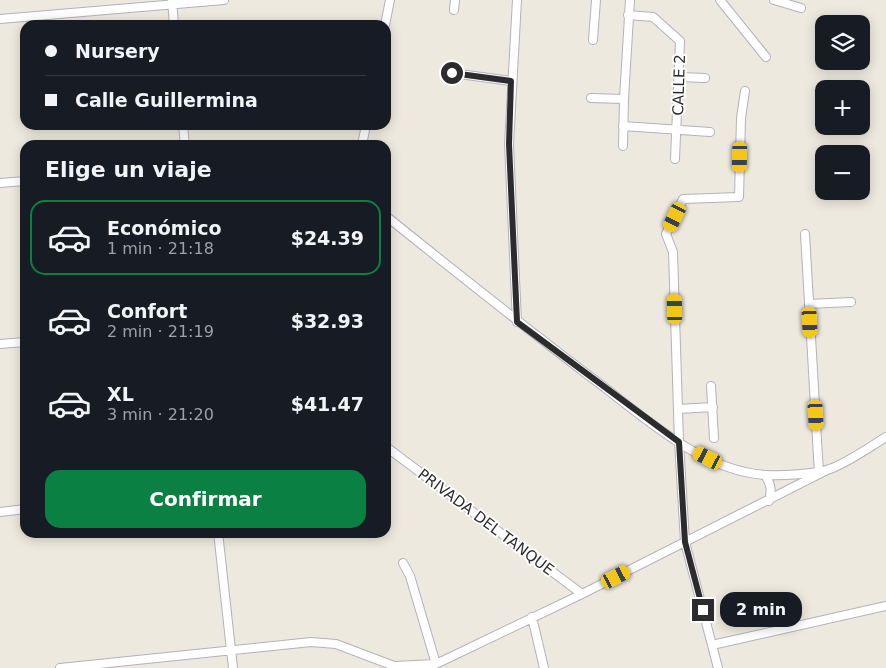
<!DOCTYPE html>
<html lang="es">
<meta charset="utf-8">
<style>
:root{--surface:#171b24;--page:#20242c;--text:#f1f3f6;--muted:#9ea1a6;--line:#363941;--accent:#0b8043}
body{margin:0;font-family:"DejaVu Sans",sans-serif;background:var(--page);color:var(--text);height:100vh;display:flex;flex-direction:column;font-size:19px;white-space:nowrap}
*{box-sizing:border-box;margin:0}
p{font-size:16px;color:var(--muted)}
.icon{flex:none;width:28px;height:28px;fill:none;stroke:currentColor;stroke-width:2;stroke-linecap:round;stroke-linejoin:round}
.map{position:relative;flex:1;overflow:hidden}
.panel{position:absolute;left:20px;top:140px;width:371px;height:398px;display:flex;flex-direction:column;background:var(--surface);border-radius:15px;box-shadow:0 2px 12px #0003}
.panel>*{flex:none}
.top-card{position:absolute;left:20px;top:20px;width:371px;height:110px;border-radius:15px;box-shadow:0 2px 12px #0003;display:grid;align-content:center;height:110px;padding:0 25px;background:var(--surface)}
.fabs{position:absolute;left:815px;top:15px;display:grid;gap:10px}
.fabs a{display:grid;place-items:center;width:55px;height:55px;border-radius:10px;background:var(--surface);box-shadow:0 2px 12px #0003;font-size:25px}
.end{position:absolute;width:22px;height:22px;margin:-11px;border:6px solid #2c2c2c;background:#fff;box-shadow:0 0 0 2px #fff}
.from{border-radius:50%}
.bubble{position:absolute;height:35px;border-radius:15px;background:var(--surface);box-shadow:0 2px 12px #0003;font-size:16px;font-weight:600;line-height:35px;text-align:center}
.car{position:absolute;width:15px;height:30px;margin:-15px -8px;border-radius:6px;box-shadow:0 0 4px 1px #0007;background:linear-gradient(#f5c518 24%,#345 0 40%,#f5c518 0 76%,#345 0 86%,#f5c518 0)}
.top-card b{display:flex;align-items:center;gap:18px;height:48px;font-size:19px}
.top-card b+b{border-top:1px solid var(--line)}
.top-card i{width:12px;height:12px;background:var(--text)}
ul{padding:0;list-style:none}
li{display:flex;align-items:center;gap:15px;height:75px;margin:0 10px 8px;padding:0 15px;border:2px solid transparent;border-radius:15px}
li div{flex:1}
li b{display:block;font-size:19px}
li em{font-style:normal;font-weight:600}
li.active{border-color:var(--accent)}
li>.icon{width:45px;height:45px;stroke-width:1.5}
h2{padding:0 25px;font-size:22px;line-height:60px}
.primary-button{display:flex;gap:10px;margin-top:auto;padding:10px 25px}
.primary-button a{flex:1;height:58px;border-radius:15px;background:var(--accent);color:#fff;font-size:20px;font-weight:600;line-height:58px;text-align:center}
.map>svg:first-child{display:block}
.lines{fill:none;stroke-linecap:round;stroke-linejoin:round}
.minor-casing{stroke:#b2b2bf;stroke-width:10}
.minor{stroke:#fff;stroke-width:8}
.route{stroke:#2c2c2c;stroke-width:6}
.labels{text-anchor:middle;stroke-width:4;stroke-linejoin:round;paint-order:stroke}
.street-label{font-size:15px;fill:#2c2c2c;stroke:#fff}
</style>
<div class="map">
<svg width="886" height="668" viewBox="0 0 886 668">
<rect width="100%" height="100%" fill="#ede9de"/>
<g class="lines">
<g class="minor-casing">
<path id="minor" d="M 172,0 L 174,25
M 517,0 L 509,144 L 517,322
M 720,0 L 766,57
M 774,0 L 801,8
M 454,10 L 455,0
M 628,15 L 653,17 L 680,41 L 675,159
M 0,19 L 224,0
M 385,25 L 390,0
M 593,40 L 596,0
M 452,73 L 511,81
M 679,77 L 705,78
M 591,98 L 624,99
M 183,125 L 185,145
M 623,126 L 710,132
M 362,145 L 366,125
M 623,146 L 624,99 L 630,0
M 0,183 L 25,181
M 386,216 C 453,270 520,323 588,375 C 640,413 699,471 766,475 C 781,476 816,474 830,469 C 849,462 868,448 886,437
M 805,234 L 819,474
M 809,304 L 851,302
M 0,344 L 25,342
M 711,386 L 714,438
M 678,409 L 713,407
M 389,449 L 582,594
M 765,475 C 771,484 772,490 769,501
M 0,512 L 25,509
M 218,532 L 233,668
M 403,563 L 410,576 L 436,664
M 532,617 L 544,668
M 712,645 L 886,606
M 60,668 L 311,642 L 336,644 L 394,666 L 436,664 L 582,594 L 829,469
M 718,668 L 685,542 L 679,442 L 673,252 L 666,234 L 683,199 L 739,197 L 741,118 L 745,91"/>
</g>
<use href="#minor" class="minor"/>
</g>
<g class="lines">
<path class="route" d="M 452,73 L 511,81 L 509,144 L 517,322 L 679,442 L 685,542 L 703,610"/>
</g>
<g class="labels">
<g class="street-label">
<text transform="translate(679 85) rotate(-88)" y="5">CALLE 2</text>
<text transform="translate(486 522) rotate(37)" y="5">PRIVADA DEL TANQUE</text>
</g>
</g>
</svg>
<div class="fabs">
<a><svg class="icon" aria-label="layers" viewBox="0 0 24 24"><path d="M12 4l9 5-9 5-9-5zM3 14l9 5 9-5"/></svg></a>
<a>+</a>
<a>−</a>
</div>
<i class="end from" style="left:452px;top:73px"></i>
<i class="end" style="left:703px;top:610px"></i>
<div class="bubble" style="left:720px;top:592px;width:82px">2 min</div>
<i class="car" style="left:740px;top:157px;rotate:181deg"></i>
<i class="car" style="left:675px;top:217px;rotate:206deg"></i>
<i class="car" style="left:675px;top:309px;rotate:359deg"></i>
<i class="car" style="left:810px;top:322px;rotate:177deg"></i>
<i class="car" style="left:816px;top:415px;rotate:177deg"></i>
<i class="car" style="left:708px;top:458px;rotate:297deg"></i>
<i class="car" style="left:616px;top:577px;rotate:63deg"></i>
<div class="top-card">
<b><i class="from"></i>Nursery</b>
<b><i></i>Calle Guillermina</b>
</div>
<section class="panel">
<h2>Elige un viaje</h2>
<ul>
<li class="active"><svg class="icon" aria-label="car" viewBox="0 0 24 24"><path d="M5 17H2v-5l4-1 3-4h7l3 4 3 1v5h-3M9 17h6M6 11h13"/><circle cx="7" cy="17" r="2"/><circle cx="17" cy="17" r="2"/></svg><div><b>Económico</b><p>1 min · 21:18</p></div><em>$24.39</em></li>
<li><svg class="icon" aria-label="car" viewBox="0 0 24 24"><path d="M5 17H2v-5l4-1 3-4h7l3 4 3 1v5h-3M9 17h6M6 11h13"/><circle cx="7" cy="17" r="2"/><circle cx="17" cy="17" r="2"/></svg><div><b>Confort</b><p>2 min · 21:19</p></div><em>$32.93</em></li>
<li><svg class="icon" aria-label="car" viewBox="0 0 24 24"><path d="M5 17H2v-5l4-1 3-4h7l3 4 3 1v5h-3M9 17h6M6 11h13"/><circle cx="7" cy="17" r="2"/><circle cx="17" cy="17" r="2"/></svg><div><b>XL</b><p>3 min · 21:20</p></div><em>$41.47</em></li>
</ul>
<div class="primary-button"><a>Confirmar</a></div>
</section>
</div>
